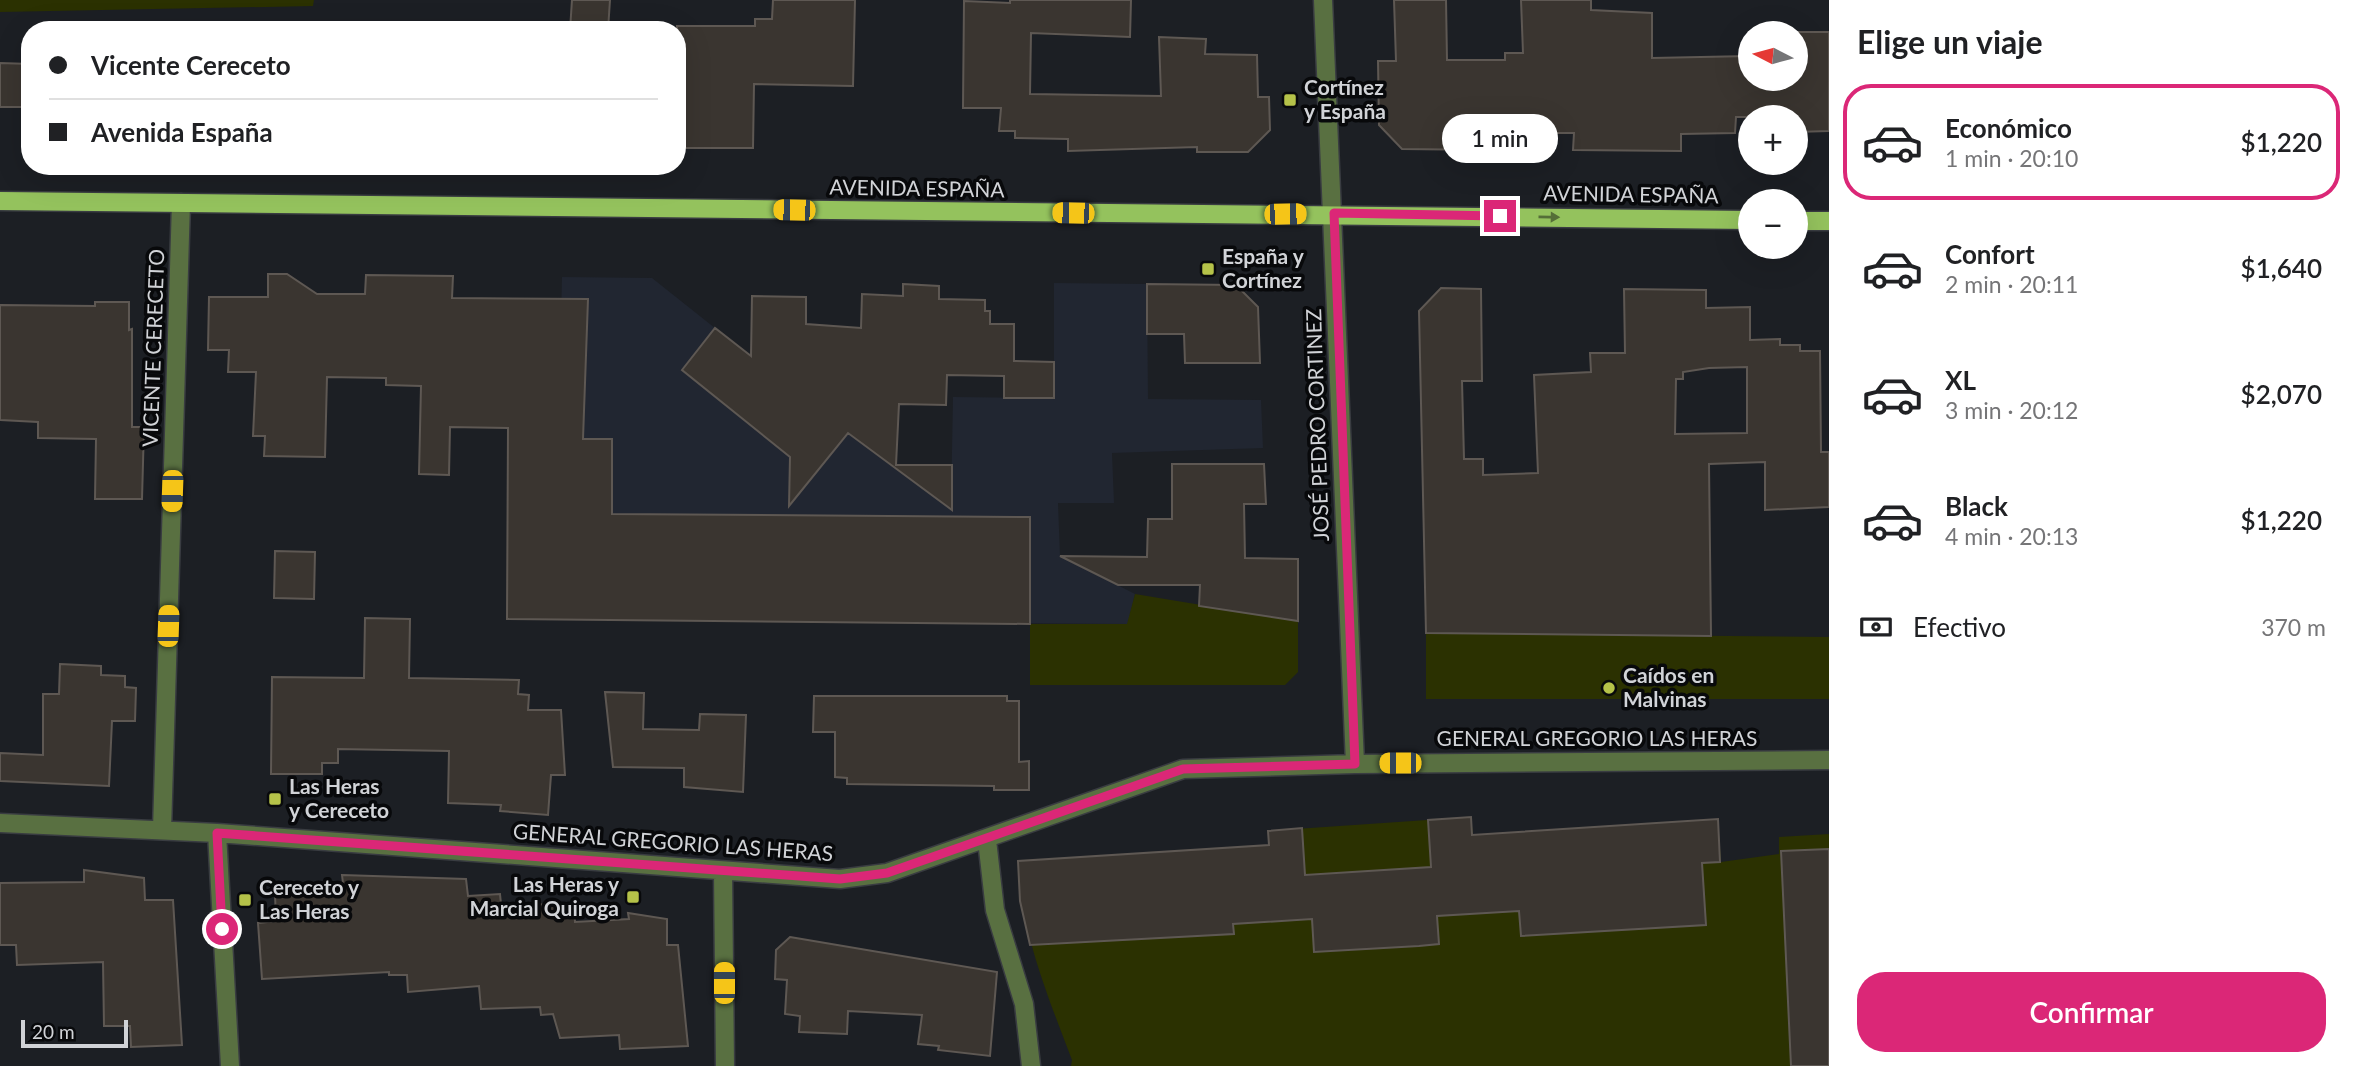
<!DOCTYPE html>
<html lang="es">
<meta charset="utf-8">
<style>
:root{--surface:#fff;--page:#f2f2f2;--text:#202124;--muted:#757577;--line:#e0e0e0;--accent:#db2777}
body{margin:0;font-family:Lato,sans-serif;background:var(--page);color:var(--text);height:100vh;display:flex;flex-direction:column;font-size:26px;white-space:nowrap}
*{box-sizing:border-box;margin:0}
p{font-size:23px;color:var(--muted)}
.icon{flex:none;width:38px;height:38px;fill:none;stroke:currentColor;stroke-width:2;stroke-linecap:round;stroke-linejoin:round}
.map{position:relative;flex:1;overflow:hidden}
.panel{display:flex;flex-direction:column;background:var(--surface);width:525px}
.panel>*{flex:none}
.hud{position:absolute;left:21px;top:21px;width:665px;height:154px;border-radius:28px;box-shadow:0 7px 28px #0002;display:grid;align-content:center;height:154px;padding:0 28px;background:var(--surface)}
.needle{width:46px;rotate:276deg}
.tools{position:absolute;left:1738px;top:21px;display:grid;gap:14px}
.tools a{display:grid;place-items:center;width:70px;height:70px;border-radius:50%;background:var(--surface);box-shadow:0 7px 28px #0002;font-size:35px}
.scale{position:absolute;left:21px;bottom:18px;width:107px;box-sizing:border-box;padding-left:7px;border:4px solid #d1d3d7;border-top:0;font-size:19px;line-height:24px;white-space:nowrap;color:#d1d3d7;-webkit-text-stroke:5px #08090b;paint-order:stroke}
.end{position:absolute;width:32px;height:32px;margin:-16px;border:9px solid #db2777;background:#fff;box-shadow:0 0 0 4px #fff}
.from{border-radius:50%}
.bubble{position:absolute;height:49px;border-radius:24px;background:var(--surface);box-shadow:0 7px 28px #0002;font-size:23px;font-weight:600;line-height:49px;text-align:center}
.car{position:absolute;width:21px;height:42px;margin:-21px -10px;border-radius:9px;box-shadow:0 0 5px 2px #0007;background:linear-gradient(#f5c518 24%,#345 0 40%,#f5c518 0 76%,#345 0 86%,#f5c518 0)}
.hud b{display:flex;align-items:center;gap:24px;height:66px;font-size:26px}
.hud b+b{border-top:2px solid var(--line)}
.hud i{width:18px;height:18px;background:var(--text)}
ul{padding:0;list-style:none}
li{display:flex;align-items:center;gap:21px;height:116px;margin:0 14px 10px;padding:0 14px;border:4px solid transparent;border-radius:28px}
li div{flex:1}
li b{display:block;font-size:26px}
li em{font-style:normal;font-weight:600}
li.selected{border-color:var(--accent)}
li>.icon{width:63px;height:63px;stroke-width:1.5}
h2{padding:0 28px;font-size:32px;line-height:84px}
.pay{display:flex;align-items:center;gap:18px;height:77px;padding:0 28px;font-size:26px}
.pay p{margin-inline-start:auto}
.cta{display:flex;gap:14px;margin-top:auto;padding:14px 28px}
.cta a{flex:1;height:80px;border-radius:28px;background:var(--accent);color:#fff;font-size:28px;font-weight:600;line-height:80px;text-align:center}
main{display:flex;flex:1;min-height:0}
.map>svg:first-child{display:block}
.built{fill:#212631}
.green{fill:#2b3101}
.building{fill:#3a3530;stroke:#5e5853;stroke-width:2;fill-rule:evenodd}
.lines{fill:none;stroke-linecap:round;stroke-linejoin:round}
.minor-casing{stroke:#393c41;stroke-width:21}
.major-casing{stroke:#393c41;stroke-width:21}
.minor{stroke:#597041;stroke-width:18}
.major{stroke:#94c25d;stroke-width:18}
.oneway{fill:#556f38}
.route{stroke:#db2777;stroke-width:9}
.poi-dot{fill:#b5c249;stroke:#08090b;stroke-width:2.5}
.labels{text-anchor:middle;stroke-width:7;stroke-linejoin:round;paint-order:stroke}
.poi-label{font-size:21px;font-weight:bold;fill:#d1d3d7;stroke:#08090b;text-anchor:start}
.street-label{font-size:21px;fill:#d1d3d7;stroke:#08090b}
</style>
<main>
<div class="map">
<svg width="1829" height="1066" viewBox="0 0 1829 1066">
<rect width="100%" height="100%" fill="#1c1f24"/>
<path class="built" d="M 562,277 L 652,278 L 846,432 L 896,469 L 951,503 L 953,397 L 1054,398 L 1054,283 L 1147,284 L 1148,399 L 1261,400 L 1263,448 L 1112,453 L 1114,503 L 1058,503 L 1060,556 L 1135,594 L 1128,624 L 507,619 L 508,441 L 558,438 Z"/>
<path class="green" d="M 0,0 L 314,0 L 313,6 L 0,12 Z
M 1135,594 L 1298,621 L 1298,672 L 1285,685 L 1030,685 L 1030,624 L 1127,624 Z
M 1426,633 L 1829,637 L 1829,699 L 1426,699 Z
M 1471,817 L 1473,835 L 1718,819 L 1721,862 L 1779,854 L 1779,837 L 1829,834 L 1829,1066 L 1071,1066 L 1072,1060 C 1047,994 1021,932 1018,861 L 1268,845 L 1268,831 Z"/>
<path class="building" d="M 572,0 L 610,0 L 608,30 L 570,30 Z
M 773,0 L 855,0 L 853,86 L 754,84 L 753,148 L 677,148 L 677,26 L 755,26 L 755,19 L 772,19 Z
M 1010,0 L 1131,0 L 1130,37 L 1031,33 L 1030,94 L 1161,96 L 1159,37 L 1206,39 L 1205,54 L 1257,55 L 1258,97 L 1269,97 L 1270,130 L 1248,152 L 1197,152 L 1197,147 L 1068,151 L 1068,139 L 1015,138 L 1015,131 L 999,131 L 1001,108 L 963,108 L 964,1 L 1010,3 Z
M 1394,0 L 1446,0 L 1447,60 L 1505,60 L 1505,53 L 1523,53 L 1521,0 L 1591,0 L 1591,10 L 1652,13 L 1652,58 L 1749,56 L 1749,32 L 1829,32 L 1829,131 L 1796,132 L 1796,117 L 1736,117 L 1735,133 L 1681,134 L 1681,151 L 1573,150 L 1574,133 L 1488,133 L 1488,150 L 1402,149 L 1379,125 L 1378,61 L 1396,61 ZM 1750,33 L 1796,33 L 1796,79 L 1750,79 Z
M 0,63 L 30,64 L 30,107 L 0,107 Z
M 268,274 L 287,274 L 317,294 L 365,294 L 366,275 L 453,276 L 452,298 L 588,299 L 583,439 L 612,439 L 612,514 L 1030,517 L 1030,624 L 507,619 L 508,428 L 450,427 L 449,475 L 419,474 L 421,386 L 386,385 L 386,378 L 327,377 L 325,457 L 264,456 L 265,436 L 253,436 L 256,372 L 228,372 L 229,350 L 208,350 L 209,297 L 268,297 Z
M 903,284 L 939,286 L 939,299 L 985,300 L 985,311 L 990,311 L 990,324 L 1014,324 L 1014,361 L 1054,362 L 1054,398 L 1004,398 L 1004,376 L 947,375 L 946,405 L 899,404 L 896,465 L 952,465 L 952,510 L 848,433 L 789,506 L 790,457 L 682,370 L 715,328 L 751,356 L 752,296 L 806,297 L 806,324 L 861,328 L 862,294 L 903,296 Z
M 1147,284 L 1236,285 L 1258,307 L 1260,363 L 1185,363 L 1184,334 L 1147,334 Z
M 1441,288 L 1481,289 L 1482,381 L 1462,381 L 1464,459 L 1483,459 L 1483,475 L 1538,473 L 1534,375 L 1591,372 L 1590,353 L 1625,353 L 1624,289 L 1706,290 L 1706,308 L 1750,307 L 1750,340 L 1780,339 L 1780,345 L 1800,345 L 1800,351 L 1820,351 L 1821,452 L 1829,452 L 1829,507 L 1765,510 L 1765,462 L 1709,464 L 1711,636 L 1426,633 L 1419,311 ZM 1747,367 L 1747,433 L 1675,434 L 1676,379 L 1683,379 L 1683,372 L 1709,368 Z
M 95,302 L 129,302 L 129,330 L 132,329 L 132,427 L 144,427 L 142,499 L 95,499 L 96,439 L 38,438 L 38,422 L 0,420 L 0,305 L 95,306 Z
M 1172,464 L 1264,464 L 1266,504 L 1244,504 L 1245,558 L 1298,559 L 1298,621 L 1199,606 L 1200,585 L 1118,585 L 1060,556 L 1147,557 L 1148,519 L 1172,519 Z
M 275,551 L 315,552 L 314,599 L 274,598 Z
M 365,618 L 410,619 L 409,678 L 519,680 L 518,694 L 529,695 L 528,710 L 561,710 L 565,775 L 551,775 L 548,815 L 500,811 L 501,805 L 448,803 L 449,751 L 338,749 L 338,763 L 322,763 L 322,774 L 271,774 L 272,677 L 364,678 Z
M 60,664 L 101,666 L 101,675 L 125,676 L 125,687 L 136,688 L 135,721 L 112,721 L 109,786 L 0,781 L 0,753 L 43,755 L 43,694 L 59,694 Z
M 605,692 L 644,693 L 643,729 L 699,730 L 700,714 L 746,715 L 743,792 L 684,787 L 684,768 L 613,767 Z
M 814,696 L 1007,696 L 1007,701 L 1019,701 L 1019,762 L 1029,761 L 1029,790 L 994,790 L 994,786 L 847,784 L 847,778 L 835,777 L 835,732 L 813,732 Z
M 1471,817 L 1472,835 L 1718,819 L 1720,862 L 1702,863 L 1706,925 L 1521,936 L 1519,911 L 1437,916 L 1439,944 L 1419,946 L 1314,952 L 1312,919 L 1233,924 L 1234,934 L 1030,945 L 1020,901 L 1018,861 L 1269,845 L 1268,831 L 1302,828 L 1305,875 L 1431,867 L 1428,820 Z
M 1829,849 L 1829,1066 L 1791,1066 L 1781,851 Z
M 84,870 L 144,878 L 145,900 L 173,900 L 182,1045 L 131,1047 L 130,1026 L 104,1026 L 103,962 L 17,965 L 16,945 L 0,945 L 0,883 L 84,882 Z
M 342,875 L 466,879 L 468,896 L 500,894 L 501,904 L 574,905 L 575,922 L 629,919 L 628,913 L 667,919 L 667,945 L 678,945 L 688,1046 L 620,1049 L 619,1035 L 560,1038 L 553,1014 L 541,1015 L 540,1007 L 481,1009 L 479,986 L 408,992 L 407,975 L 389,975 L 389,972 L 262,979 L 258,923 L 276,921 L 275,894 L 306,891 L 305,883 L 343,883 Z
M 790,937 L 997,972 L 990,1056 L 938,1050 L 939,1046 L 918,1044 L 922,1015 L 848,1011 L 847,1034 L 799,1032 L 800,1016 L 785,1014 L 787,980 L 775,979 L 776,950 Z"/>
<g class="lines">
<g class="minor-casing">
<path id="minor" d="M 1323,0 L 1355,764
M 0,823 L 217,833 L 840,879 L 887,873 L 1183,769 L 1355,764 L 1829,760
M 162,830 L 181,203
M 217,833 L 230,1066
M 987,840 L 995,910 L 1024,1004 L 1031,1066
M 723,872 L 725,1066"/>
</g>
<g class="major-casing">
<path id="major" d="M 0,201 L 1750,220
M 1796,221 L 1829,221"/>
</g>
<use href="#minor" class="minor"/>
<use href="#major" class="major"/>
</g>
<defs><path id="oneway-solid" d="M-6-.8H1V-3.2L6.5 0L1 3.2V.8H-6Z" transform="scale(1.75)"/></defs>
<use class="oneway" href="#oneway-solid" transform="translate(1549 217) rotate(1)"/>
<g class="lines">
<path class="route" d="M 222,929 L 217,833 L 840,879 L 887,873 L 1183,769 L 1355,764 L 1334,213 L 1500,216"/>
</g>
<g class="poi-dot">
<rect x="1283" y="93" width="14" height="14" rx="3.5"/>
<rect x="1201" y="262" width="14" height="14" rx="3.5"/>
<circle cx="1609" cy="688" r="7"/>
<rect x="268" y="792" width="14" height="14" rx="3.5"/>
<rect x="626" y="890" width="14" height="14" rx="3.5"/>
<rect x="238" y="893" width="14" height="14" rx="3.5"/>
</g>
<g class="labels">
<g class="poi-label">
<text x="1304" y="95">Cortínez<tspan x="1304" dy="24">y España</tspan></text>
<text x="1222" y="264">España y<tspan x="1222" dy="24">Cortínez</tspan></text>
<text x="1623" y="683">Caídos en<tspan x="1623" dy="24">Malvinas</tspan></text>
<text x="289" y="794">Las Heras<tspan x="289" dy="24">y Cereceto</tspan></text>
<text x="619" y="892" text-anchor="end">Las Heras y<tspan x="619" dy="24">Marcial Quiroga</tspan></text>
<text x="259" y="895">Cereceto y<tspan x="259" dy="24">Las Heras</tspan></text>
</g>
<g class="street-label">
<text transform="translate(917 189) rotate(1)" y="7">AVENIDA ESPAÑA</text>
<text transform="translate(1631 195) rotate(1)" y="7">AVENIDA ESPAÑA</text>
<text transform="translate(154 348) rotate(-88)" y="7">VICENTE CERECETO</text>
<text transform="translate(1318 425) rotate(-92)" y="7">JOSÉ PEDRO CORTINEZ</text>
<text x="1597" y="746">GENERAL GREGORIO LAS HERAS</text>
<text transform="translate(673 843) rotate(4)" y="7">GENERAL GREGORIO LAS HERAS</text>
</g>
</g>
</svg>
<div class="tools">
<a><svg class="needle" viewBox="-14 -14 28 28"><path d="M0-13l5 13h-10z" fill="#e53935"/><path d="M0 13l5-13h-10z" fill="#757577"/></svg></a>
<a>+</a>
<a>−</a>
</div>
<div class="scale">20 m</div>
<i class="end from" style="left:222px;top:929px"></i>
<i class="end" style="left:1500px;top:216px"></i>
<div class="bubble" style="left:1442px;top:114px;width:116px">1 min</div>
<i class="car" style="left:794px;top:210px;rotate:271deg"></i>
<i class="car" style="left:1073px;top:213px;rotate:271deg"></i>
<i class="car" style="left:1285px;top:214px;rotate:89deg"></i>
<i class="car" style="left:172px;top:491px;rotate:182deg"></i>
<i class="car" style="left:168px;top:626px;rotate:2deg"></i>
<i class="car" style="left:1400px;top:763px;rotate:270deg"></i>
<i class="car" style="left:724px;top:983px;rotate:0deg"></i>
<div class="hud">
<b><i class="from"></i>Vicente Cereceto</b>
<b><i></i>Avenida España</b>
</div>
</div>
<section class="panel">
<h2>Elige un viaje</h2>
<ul>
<li class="selected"><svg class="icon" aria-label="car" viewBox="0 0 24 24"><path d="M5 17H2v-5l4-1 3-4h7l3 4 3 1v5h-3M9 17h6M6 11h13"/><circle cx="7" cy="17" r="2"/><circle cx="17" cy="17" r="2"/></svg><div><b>Económico</b><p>1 min · 20:10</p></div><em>$1,220</em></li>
<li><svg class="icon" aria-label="car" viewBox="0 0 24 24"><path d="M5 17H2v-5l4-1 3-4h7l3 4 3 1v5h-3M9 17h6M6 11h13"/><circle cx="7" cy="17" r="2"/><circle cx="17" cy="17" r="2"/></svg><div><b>Confort</b><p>2 min · 20:11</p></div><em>$1,640</em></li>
<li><svg class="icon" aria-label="car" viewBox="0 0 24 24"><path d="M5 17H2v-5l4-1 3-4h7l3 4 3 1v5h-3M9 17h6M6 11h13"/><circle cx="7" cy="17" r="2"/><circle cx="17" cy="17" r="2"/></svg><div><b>XL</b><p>3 min · 20:12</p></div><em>$2,070</em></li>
<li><svg class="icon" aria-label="car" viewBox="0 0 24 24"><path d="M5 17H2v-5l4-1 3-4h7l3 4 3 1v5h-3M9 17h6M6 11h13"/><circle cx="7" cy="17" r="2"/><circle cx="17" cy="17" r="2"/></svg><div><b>Black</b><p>4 min · 20:13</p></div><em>$1,220</em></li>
</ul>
<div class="pay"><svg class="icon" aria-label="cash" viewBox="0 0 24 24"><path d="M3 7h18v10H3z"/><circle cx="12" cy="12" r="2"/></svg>Efectivo<p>370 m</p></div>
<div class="cta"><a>Confirmar</a></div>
</section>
</main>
